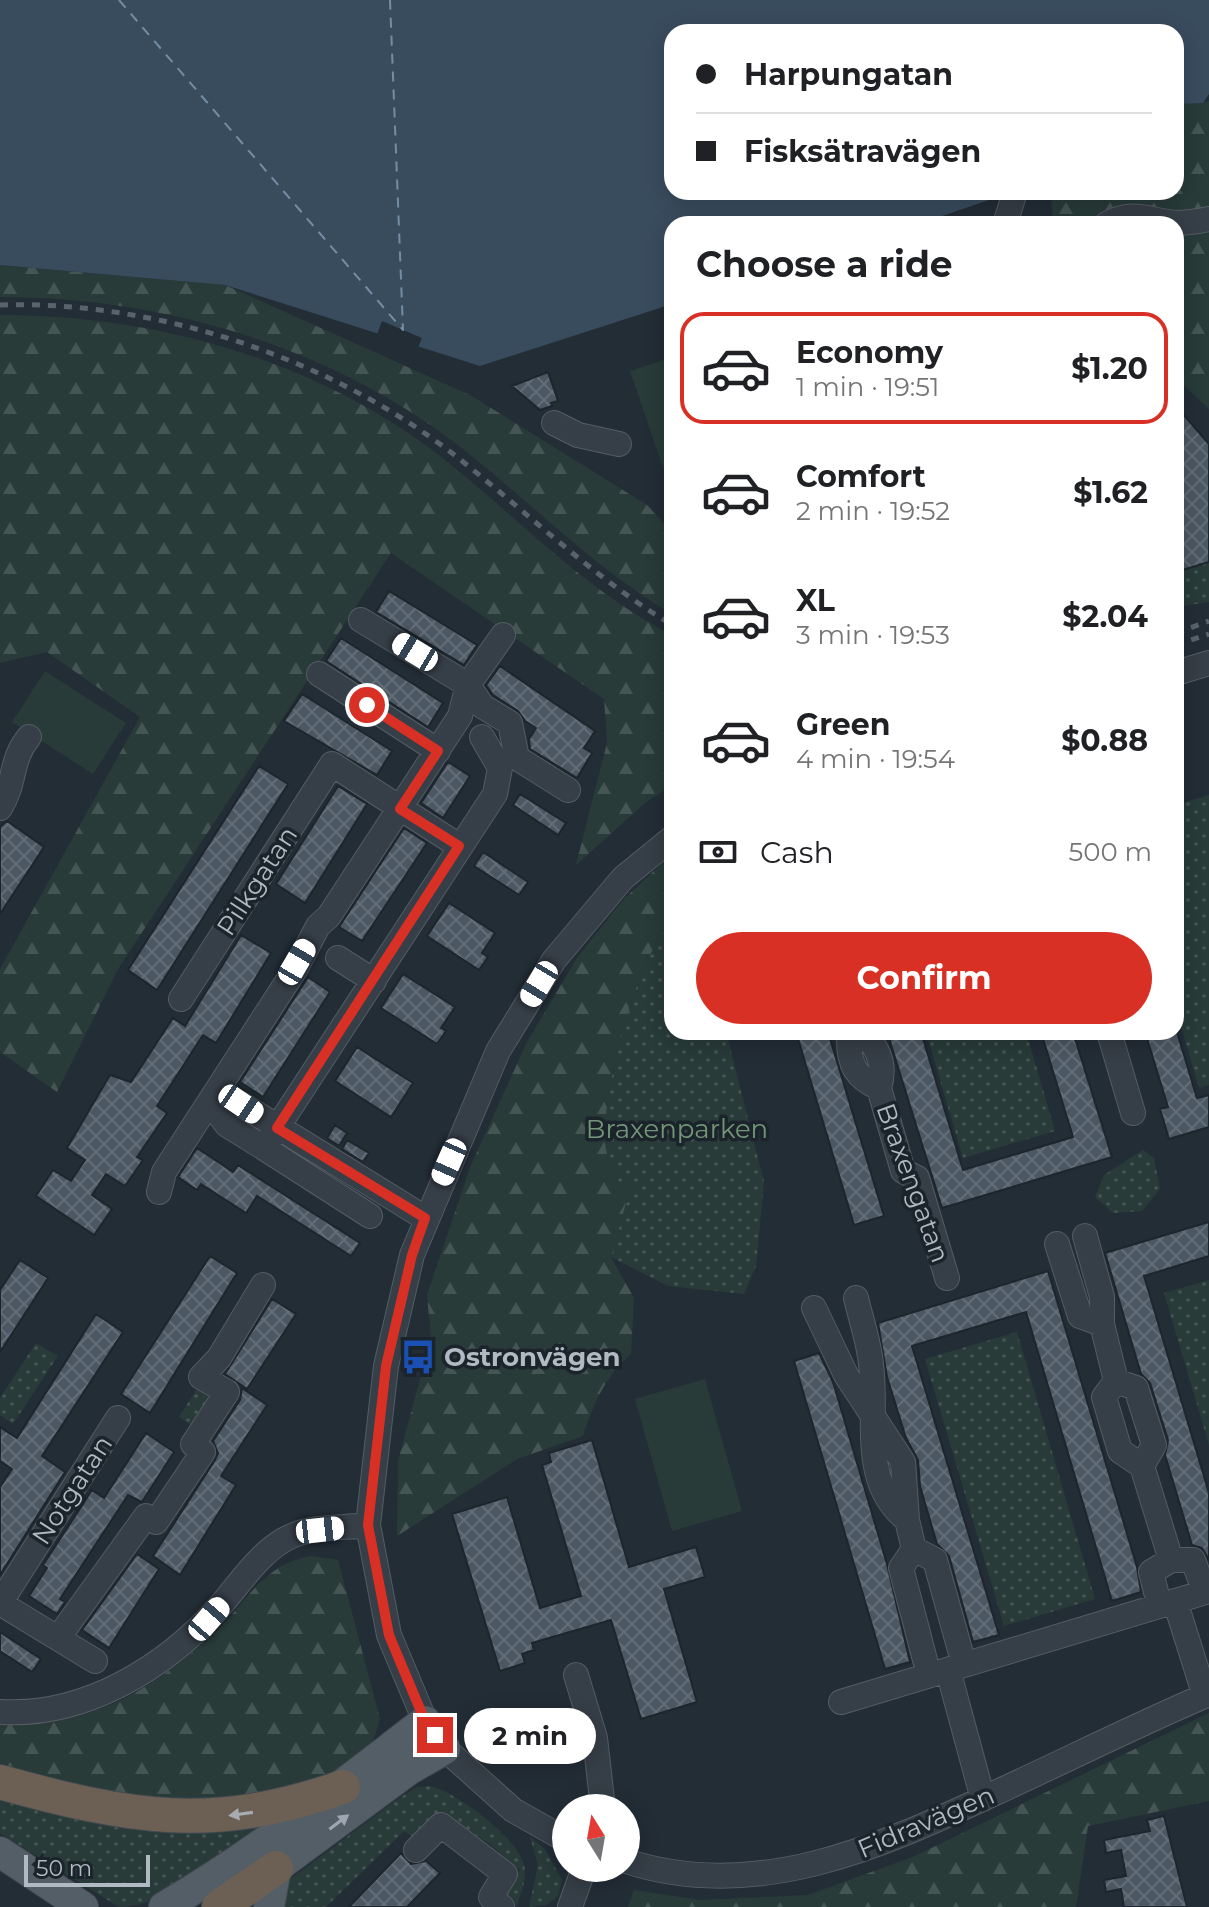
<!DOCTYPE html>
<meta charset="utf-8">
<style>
:root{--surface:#fff;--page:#f2f2f2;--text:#202124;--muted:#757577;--line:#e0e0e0;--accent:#d93025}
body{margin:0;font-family:Montserrat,sans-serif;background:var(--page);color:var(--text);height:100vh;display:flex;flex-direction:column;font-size:30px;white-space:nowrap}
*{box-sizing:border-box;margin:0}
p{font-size:26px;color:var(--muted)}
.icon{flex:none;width:44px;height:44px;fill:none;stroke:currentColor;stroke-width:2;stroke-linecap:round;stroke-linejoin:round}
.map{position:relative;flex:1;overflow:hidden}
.sheet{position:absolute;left:664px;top:216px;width:520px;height:824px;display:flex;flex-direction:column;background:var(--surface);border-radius:24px;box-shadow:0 4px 20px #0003}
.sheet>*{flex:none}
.guide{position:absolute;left:664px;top:24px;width:520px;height:176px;border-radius:24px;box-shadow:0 4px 20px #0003;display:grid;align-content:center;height:176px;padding:0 32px;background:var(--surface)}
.needle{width:52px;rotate:349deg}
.tools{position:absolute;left:552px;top:1794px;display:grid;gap:16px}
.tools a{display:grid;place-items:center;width:88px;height:88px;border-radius:50%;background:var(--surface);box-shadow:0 4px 20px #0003;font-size:40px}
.scale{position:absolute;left:24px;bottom:20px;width:126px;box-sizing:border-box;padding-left:8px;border:4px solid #b1b9c3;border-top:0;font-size:22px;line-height:28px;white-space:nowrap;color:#b1b9c3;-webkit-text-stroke:6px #1b232b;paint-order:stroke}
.end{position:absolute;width:36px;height:36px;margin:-18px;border:10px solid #d93025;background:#fff;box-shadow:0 0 0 4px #fff}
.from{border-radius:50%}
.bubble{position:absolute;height:56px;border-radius:28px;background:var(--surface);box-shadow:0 4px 20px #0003;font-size:26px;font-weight:700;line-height:56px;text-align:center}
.car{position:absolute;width:24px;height:48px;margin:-24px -12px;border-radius:10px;box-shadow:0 0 6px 2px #0007;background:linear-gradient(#fff 24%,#345 0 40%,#fff 0 76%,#345 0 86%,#fff 0)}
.guide b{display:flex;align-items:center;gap:28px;height:76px;font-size:30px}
.guide b+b{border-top:2px solid var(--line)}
.guide i{width:20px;height:20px;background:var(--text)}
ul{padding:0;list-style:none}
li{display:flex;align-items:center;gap:24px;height:112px;margin:0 16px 12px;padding:0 16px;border:4px solid transparent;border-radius:24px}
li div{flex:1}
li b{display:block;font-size:30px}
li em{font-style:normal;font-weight:700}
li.selected{border-color:var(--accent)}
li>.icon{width:72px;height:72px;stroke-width:1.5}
h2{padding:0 32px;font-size:36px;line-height:96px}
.pay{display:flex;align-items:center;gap:20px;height:88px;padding:0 32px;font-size:30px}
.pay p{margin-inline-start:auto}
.primary-button{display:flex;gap:16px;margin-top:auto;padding:16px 32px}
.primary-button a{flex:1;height:92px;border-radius:48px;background:var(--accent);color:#fff;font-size:32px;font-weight:700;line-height:92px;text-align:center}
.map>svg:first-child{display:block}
.grass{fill:url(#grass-dots)}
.forest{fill:url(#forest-firs)}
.garden{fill:#283b39}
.water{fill:#394c5e}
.pier{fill:#232d36}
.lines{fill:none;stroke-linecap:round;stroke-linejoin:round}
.ferry{stroke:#748da4;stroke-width:2;stroke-dasharray:10 8;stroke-linecap:butt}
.building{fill:url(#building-cross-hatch);stroke:#1d252d;stroke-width:2}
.minor-casing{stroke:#545c64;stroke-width:26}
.major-casing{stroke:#424a53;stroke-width:32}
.highway-casing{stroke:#414951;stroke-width:36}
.minor{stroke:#363e47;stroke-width:24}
.major{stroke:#545e67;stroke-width:30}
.highway{stroke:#6c6054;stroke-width:34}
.rail{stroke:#58636d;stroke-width:5;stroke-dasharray:8 8;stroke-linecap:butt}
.oneway{fill:#a7acb2}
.oneway2{fill:#9ea7b1}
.route{stroke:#d93025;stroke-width:10}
.labels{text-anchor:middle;stroke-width:7;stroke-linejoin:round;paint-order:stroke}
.street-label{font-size:26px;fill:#b1b9c3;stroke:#1b232b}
.park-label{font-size:26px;fill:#729677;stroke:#1b232b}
.poi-label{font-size:26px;font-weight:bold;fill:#b1b9c3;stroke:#1b232b;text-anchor:start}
</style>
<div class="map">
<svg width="1209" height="1907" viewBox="0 0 1209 1907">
<defs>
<pattern id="grass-dots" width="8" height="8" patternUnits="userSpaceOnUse" patternTransform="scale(2)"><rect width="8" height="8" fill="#283b39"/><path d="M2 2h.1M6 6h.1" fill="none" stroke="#455554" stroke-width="1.8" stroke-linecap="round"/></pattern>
<pattern id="forest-firs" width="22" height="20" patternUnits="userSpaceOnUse" patternTransform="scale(2)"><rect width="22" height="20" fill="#283b39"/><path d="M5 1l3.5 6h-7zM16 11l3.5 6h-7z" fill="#455554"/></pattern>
<pattern id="building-cross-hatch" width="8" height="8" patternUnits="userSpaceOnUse" patternTransform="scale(2)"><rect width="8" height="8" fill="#4b5762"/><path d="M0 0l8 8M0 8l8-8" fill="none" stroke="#636d77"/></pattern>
</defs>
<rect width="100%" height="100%" fill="#232d36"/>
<path class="grass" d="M 1209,562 L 1209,602 L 1176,607 L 1176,572 Z
M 1209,795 L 1209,1085 L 1199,1088 L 1176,1009 L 1176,805 Z
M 672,939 L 672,1032 L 726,1032 L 764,1182 L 756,1266 L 744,1294 L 668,1286 L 611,1257 L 631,1185 L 619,1182 C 610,1167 605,1154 605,1136 C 605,1084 630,989 656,944 Z
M 926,1032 L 1026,1032 L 1055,1131 L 963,1158 Z
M 1143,1150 L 1154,1158 L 1160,1189 L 1142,1211 L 1113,1213 L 1095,1197 L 1104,1175 Z
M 1209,1280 L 1209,1445 L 1164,1293 Z
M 1017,1332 L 1095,1599 L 1004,1626 L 925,1359 Z
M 36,1343 L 58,1356 L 13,1424 L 0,1415 L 0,1398 Z
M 201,1382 L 223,1396 L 200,1431 L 179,1417 Z
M 431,1786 C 458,1794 522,1839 525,1870 C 526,1882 520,1895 517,1906 L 504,1899 L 510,1881 L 520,1870 L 491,1845 L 444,1813 L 433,1817 L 412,1836 L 404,1831 L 326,1907 L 280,1907 L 285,1883 L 399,1798 L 417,1787 Z
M 0,1793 L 270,1822 C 229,1851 170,1907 119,1907 L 0,1833 Z
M 530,1837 L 545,1849 L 562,1880 L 558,1896 L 546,1905 L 529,1907 L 538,1865 Z"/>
<path class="forest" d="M 1209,101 L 1209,409 L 1176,378 L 1176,224 L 1053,224 L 1051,192 L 1176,192 L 1176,105 Z
M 0,265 L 225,285 L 470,395 L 647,505 L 672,532 L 672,614 C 595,569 533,504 463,449 C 334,347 163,297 0,297 Z
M 0,315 C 160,315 326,363 451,465 C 524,524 588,592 672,635 L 672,785 L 645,803 L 576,865 L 607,743 L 604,699 L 391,553 L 118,969 L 57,1092 L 0,1052 L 0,969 L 140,717 L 47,652 L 0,663 Z
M 672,854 L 672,939 L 656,944 C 630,989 605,1084 605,1136 C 605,1154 610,1167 619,1182 L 631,1185 L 611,1257 L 634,1298 L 631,1354 C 605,1376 593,1405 583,1436 L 517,1459 L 397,1536 L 398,1461 L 431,1338 L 427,1295 L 471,1165 L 527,1042 L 577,958 L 623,900 Z
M 311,1556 L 338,1560 L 380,1719 L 373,1741 L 348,1762 L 326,1776 L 280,1794 L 173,1805 L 0,1770 L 0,1724 C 20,1722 41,1722 61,1719 C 121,1710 176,1670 218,1629 C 251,1597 263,1565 311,1556 Z
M 1209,1713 L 1209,1801 L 1088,1826 L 1076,1907 L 628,1907 L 634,1890 L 700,1900 L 808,1895 L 915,1856 Z"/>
<path class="garden" d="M 672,357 L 672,494 L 630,371 Z
M 45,671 L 126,723 L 93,774 L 12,722 Z
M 705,1379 L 742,1511 L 672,1531 L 635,1399 Z"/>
<path class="water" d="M 0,0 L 1209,0 L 1209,94 L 1203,103 L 1176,104 L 1176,32 L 672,32 L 672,192 L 1012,192 L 919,224 L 672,224 L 672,304 L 480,366 L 225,285 L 0,265 Z"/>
<path class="pier" d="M 382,321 L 422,338 L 417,350 L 376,337 Z"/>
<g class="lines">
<path class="ferry" d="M 119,0 L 403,330 L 390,0"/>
</g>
<path class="building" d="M 548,372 L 558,401 L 551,403 L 552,406 L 540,410 L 512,386 Z
M 1176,406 L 1209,444 L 1209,562 L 1176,572 Z
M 389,591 L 477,645 L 464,665 L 376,612 Z
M 341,638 L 443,703 L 428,727 L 326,661 Z
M 500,666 L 595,731 L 584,748 L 592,753 L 577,778 L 530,749 L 529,739 L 536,728 L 525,721 L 518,711 L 493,695 L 486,685 Z
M 302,694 L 392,751 L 377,775 L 284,721 Z
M 448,762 L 470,776 L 443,818 L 421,803 Z
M 259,766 L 288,784 L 157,990 L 128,970 Z
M 338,786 L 367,804 L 305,903 L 276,884 Z
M 520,794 L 566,823 L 558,835 L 513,805 Z
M 7,821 L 44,847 L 0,914 L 0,827 Z
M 404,828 L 427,843 L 362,941 L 339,927 Z
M 483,852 L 528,882 L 519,895 L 474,866 Z
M 449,903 L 495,933 L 482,953 L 488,957 L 479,970 L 427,936 Z
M 241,935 L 271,953 L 216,1043 L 203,1035 L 157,1106 L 167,1113 L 137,1157 L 143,1160 L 125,1186 L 106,1174 L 92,1195 L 112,1209 L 94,1235 L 36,1196 L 53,1170 L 71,1181 L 85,1160 L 67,1148 L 110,1075 L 131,1082 L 173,1018 L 185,1026 Z
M 403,974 L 455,1007 L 441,1028 L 446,1031 L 437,1044 L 381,1008 Z
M 308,977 L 330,992 L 263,1097 L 240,1082 Z
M 796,1032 L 828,1032 L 884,1216 L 854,1225 Z
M 887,1032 L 921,1032 L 963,1170 L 1073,1137 L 1041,1032 L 1073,1032 L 1112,1157 L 942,1208 Z
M 1145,1032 L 1177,1032 L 1197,1098 L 1209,1095 L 1209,1127 L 1169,1139 L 1160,1109 L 1168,1107 Z
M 357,1047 L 413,1083 L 391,1117 L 335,1081 Z
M 335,1125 L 347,1133 L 339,1146 L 327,1138 Z
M 347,1140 L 369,1153 L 363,1162 L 342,1149 Z
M 197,1148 L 233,1172 L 238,1165 L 360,1243 L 351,1256 L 257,1196 L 246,1213 L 201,1184 L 197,1190 L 178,1177 Z
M 1209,1222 L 1209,1256 L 1144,1276 L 1209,1493 L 1209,1560 L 1202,1548 L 1192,1545 L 1165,1455 L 1168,1440 L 1150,1383 L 1141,1374 L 1105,1253 Z
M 210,1256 L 237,1273 L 150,1413 L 121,1394 Z
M 20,1260 L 48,1278 L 0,1352 L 0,1290 Z
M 1048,1271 L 1137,1567 L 1141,1592 L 1112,1601 L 1026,1312 L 912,1346 L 999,1635 L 973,1642 L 949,1556 L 937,1544 L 920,1486 L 918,1460 L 906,1438 L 887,1377 L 878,1323 Z
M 272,1299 L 296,1314 L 247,1389 L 225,1374 Z
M 96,1314 L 123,1332 L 42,1456 L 65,1472 L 0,1575 L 0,1487 L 12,1469 L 0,1461 L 0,1427 L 17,1438 Z
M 819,1353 L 833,1382 L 887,1564 L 910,1662 L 885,1669 L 794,1361 Z
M 242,1388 L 267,1405 L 221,1476 L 236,1485 L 180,1575 L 153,1556 L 215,1460 L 218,1453 L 213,1441 L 240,1400 Z
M 146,1433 L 174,1452 L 142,1502 L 128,1495 L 60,1599 L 65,1602 L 57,1614 L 29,1596 L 47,1568 L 43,1565 L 92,1490 L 104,1498 Z
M 592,1440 L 629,1567 L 696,1547 L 705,1577 L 664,1589 L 697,1702 L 641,1719 L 611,1620 L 532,1643 L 534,1650 L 522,1654 L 525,1663 L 500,1671 L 452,1514 L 507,1497 L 540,1608 L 581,1596 L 542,1465 L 551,1462 L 549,1453 Z
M 137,1554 L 159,1569 L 109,1648 L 82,1630 Z
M 0,1632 L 41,1659 L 32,1672 L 0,1651 Z
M 1164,1816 L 1187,1907 L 1124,1907 L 1121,1889 L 1106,1892 L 1104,1880 L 1126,1876 L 1121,1850 L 1106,1853 L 1104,1840 L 1150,1831 L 1147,1820 Z
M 401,1853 L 411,1864 L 426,1861 L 440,1873 L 407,1907 L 349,1907 Z"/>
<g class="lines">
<g class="minor-casing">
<path id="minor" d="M 1006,221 L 1015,192
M 1107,224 C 1133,209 1150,221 1176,223 C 1187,223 1199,221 1209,219
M 554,423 L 578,435 L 619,444
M 361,620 L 468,685 L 482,706 L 510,723 L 517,758 L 568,790
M 1176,673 L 1209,663
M 319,674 L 438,751
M 0,808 C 16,783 10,759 29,737
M 338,958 L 374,981
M 181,999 L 332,764 L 459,846
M 1109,1032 L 1133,1113
M 868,1038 C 880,1052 885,1069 879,1088 C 856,1078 849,1065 849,1040 Z
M 879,1088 L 903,1171 L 917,1178 L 947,1278
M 264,1148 L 370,1216
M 159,1192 L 164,1172 L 296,968 L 318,926 L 329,916 L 460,716 L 468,685 L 503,635
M 425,1218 L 241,1104 L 231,1104 L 221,1117 L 227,1125 L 264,1148 L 277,1128 L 495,794 L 500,768 L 482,737
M 1085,1236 L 1102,1297 L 1102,1324
M 1057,1244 L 1080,1316 L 1102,1324 L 1116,1381
M 856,1298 C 861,1320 869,1342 871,1364 C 878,1418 859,1482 907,1520
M 814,1308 L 846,1375 L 903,1462 L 907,1520 L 914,1549
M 1142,1466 L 1154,1445 L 1136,1388 L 1116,1381 L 1104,1397 L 1120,1451 L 1142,1466 L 1171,1560
M 1156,1592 L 1151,1572 L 1171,1560 L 1193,1560 L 1200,1579
M 1175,1601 L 1205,1696
M 0,1603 L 118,1418
M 0,1603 L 95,1661
M 58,1638 L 146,1516 L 156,1522 L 203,1452 L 193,1444 L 227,1392 L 201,1377 L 219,1358 L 263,1285
M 925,1660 L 901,1568 L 914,1549 L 935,1560 L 960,1650
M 948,1670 L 983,1799
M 576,1675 L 595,1738 L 603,1808
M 841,1702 L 1209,1591
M 0,1712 C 85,1717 165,1668 220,1606 C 241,1582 263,1547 294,1535 C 316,1526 345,1528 368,1525
M 566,1840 L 513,1810 L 445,1749 L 425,1721 L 389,1635 L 368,1525 L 386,1366 L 412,1255 L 498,1051 L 554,960 L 623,878 L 672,838
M 416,1850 L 441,1825 L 505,1874 L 491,1897 L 502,1907
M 626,1861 C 754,1903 878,1848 993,1794 C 1065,1761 1136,1725 1209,1694
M 570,1907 L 584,1868"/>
</g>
<g class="major-casing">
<path id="major" d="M 0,1852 L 83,1907
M 164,1907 C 257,1853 340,1786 425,1721
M 269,1907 L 276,1868 L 410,1769 L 445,1749"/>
</g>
<g class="highway-casing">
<path id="highway" d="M 0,1782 C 130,1818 212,1833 343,1787
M 219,1907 L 276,1868"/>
</g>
<use href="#minor" class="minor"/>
<use href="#major" class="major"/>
<use href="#highway" class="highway"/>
<path class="rail" d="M 0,305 C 158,300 334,360 457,457 C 529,514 593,577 672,625
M 1176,633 L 1209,621
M 1176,645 L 1209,634"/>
</g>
<defs><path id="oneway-solid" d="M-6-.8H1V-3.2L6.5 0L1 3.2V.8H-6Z" transform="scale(2)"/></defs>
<use class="oneway" href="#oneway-solid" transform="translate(241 1814) rotate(172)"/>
<use class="oneway2" href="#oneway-solid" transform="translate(339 1822) rotate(-37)"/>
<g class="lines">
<path class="route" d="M 367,705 L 438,751 L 400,809 L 459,846 L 277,1128 L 425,1218 L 412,1255 L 386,1366 L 368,1525 L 389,1635 L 425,1721 L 435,1735"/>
</g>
<defs>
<g id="bus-bare" transform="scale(2.76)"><path d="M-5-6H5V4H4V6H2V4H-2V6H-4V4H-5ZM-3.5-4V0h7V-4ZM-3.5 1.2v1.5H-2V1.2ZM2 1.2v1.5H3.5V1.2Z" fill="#1a4fb4" stroke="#1b232b" stroke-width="2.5" paint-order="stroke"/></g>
</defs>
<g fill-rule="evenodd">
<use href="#bus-bare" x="418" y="1357"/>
</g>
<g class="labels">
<g class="street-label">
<text transform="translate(257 881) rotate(-57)" y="9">Pilkgatan</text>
<text transform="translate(913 1183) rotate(70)" y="9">Braxengatan</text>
<text transform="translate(72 1490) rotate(-57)" y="9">Notgatan</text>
<text transform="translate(926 1822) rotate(-23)" y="9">Fidravägen</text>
</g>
<g class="park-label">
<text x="677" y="1138">Braxenparken</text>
</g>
<g class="poi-label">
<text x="444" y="1366">Ostronvägen</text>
</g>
</g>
</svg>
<div class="tools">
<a><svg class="needle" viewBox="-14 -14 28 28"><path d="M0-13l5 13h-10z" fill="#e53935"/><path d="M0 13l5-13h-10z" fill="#757577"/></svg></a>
</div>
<div class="scale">50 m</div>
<i class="end from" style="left:367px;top:705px"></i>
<i class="end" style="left:435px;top:1735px"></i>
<div class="bubble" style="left:464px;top:1708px;width:132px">2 min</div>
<i class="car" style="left:415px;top:652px;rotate:301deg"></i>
<i class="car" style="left:297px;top:962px;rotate:30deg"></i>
<i class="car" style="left:539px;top:984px;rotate:211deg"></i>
<i class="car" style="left:241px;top:1104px;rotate:124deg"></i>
<i class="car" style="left:449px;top:1162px;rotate:204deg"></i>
<i class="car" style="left:320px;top:1530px;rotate:84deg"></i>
<i class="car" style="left:209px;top:1619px;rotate:41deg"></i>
<div class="guide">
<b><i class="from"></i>Harpungatan</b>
<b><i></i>Fisksätravägen</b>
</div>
<section class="sheet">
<h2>Choose a ride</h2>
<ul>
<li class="selected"><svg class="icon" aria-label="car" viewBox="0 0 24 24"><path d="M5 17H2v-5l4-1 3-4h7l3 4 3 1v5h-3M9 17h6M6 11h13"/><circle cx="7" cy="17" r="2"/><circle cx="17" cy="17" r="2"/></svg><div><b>Economy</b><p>1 min · 19:51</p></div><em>$1.20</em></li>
<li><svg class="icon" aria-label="car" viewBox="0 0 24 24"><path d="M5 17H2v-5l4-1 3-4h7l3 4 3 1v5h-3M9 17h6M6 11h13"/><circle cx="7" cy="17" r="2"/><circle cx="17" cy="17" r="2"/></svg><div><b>Comfort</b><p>2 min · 19:52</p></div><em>$1.62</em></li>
<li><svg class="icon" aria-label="car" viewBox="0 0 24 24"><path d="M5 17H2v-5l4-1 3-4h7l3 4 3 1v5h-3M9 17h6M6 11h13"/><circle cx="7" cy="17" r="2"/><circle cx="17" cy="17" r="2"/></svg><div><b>XL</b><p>3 min · 19:53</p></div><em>$2.04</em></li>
<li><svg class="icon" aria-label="car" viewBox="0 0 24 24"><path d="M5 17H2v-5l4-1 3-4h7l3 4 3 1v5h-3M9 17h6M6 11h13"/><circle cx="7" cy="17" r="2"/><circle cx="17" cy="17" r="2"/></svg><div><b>Green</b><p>4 min · 19:54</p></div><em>$0.88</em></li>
</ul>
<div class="pay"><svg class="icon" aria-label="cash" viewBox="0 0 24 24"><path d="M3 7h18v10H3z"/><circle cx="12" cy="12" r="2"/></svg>Cash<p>500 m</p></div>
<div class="primary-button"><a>Confirm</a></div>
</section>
</div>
